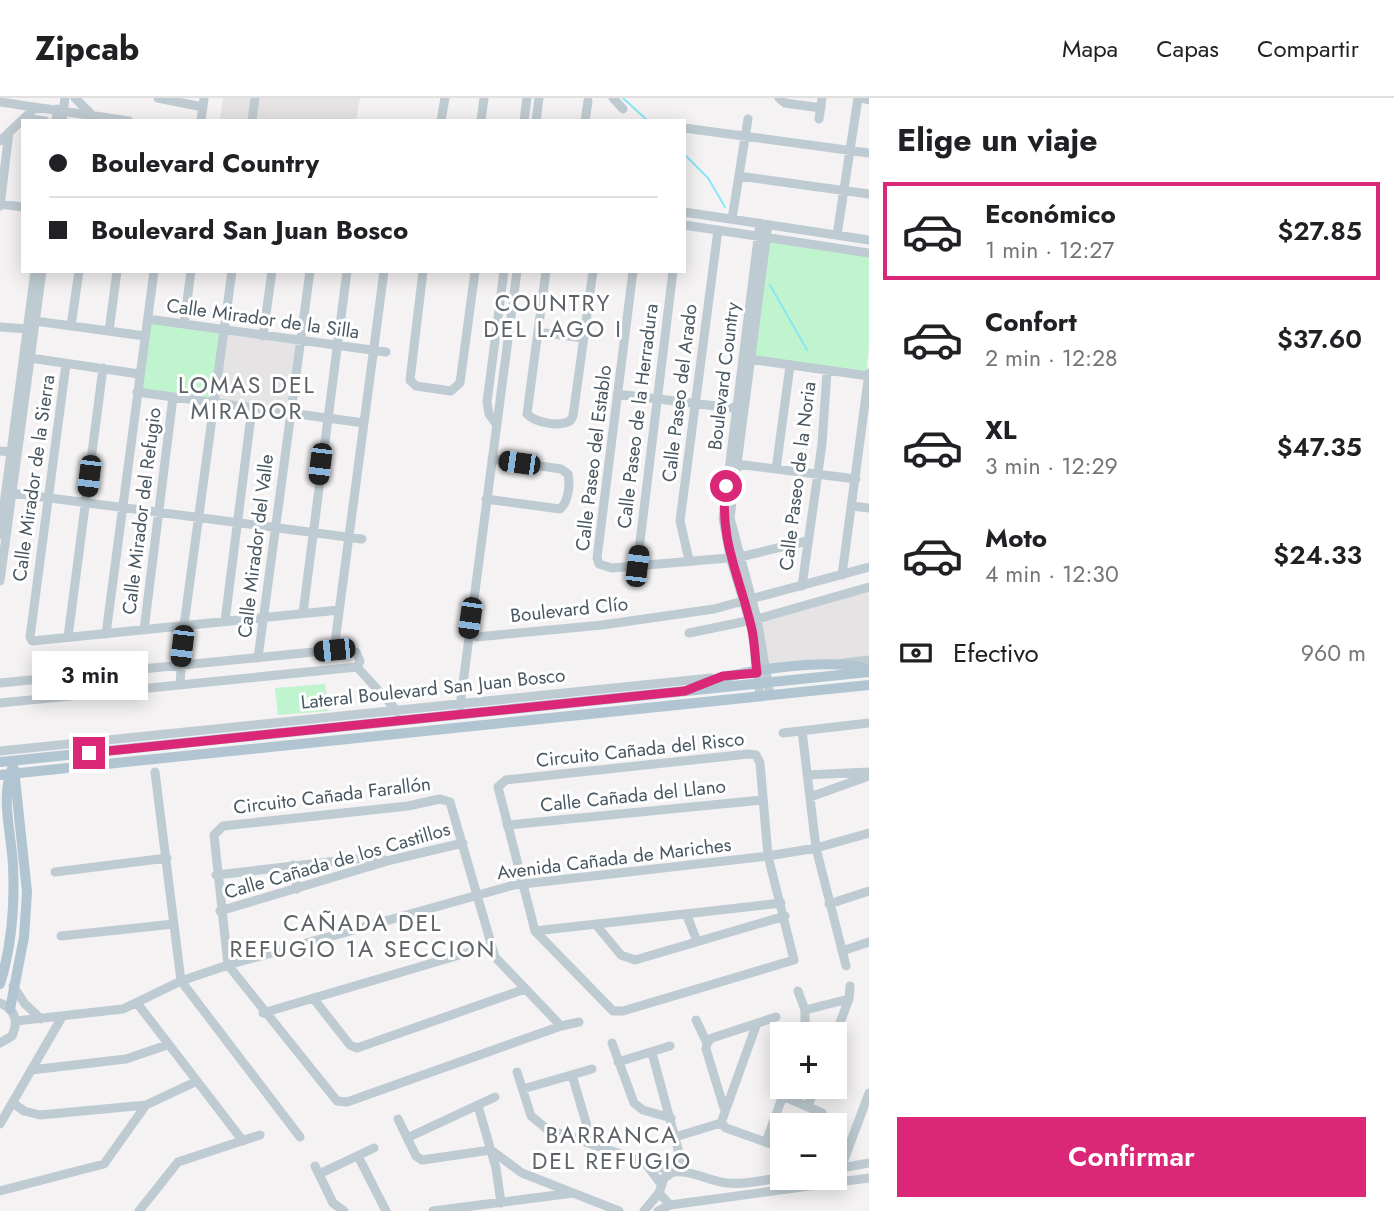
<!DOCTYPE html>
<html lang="es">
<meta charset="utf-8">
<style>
:root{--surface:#fff;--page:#f2f2f2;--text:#202124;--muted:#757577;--line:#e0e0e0;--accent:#db2777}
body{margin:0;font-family:Jost,sans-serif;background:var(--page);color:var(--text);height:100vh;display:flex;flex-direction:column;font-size:26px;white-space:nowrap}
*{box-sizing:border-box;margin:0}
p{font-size:23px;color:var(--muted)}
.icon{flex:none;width:38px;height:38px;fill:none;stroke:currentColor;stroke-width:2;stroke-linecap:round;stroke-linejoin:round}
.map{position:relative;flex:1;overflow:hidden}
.drawer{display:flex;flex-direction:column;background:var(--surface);width:525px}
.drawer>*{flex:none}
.top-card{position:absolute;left:21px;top:21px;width:665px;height:154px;border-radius:0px;box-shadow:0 4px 18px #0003;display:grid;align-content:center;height:154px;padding:0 28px;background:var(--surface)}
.buttons{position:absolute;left:770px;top:924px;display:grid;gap:14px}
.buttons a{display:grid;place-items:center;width:77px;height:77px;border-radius:0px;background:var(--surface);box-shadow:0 4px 18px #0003;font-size:35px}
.end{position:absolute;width:32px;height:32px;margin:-16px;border:9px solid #db2777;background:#fff;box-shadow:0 0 0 4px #fff}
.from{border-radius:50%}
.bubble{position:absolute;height:49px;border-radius:0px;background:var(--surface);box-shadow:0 4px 18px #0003;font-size:23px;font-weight:600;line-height:49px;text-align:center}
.car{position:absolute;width:21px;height:42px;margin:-21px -10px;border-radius:9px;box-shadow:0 0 5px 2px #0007;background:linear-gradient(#222 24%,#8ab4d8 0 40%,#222 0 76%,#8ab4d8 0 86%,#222 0)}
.top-card b{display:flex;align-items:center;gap:24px;height:66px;font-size:26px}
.top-card b+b{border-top:2px solid var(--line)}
.top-card i{width:18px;height:18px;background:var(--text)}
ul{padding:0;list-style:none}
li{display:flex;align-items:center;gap:21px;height:98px;margin:0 14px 10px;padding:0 14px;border:4px solid transparent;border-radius:0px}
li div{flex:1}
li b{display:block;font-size:26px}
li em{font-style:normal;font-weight:600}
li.current{border-color:var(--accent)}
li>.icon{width:63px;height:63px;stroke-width:1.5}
h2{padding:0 28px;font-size:32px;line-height:84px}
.pay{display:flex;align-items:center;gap:18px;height:77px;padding:0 28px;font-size:26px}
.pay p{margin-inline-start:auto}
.button{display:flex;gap:14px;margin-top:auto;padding:14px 28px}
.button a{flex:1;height:80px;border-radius:0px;background:var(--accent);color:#fff;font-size:28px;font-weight:600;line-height:80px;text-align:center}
header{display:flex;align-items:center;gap:42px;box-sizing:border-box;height:98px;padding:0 35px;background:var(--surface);border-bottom:2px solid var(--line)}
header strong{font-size:33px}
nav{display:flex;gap:38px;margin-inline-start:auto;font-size:24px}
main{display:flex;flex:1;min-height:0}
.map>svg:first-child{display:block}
.education{fill:#e5e3e4}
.green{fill:#bff4cf}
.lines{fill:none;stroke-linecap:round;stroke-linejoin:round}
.stream{stroke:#89e6f4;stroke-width:2}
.minor{stroke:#bfcbd2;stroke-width:9}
.major{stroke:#b0c4d2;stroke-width:10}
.route{stroke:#db2777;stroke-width:9}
.labels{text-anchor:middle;stroke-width:6;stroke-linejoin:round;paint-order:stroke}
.street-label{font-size:19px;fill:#485761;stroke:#fff}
.quarter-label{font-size:23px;letter-spacing:2px;fill:#5e6368;stroke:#fff}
</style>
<header>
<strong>Zipcab</strong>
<nav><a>Mapa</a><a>Capas</a><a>Compartir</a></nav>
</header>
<main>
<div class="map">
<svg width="869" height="1113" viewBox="0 0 869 1113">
<rect width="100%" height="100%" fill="#f4f2f2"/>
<path class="education" d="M 223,0 L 360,0 L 356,23 L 220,23 Z
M 224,233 L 299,243 L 289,315 L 216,305 Z
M 869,490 L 869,559 L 774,570 L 766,565 L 757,520 Z"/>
<path class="green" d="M 768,143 L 869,158 L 869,249 L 866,275 L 751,259 Z
M 146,222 L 224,233 L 216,305 L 136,295 Z
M 325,586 L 328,613 L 278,617 L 275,590 Z"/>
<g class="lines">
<path class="stream" d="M 623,0 L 648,23
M 684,56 L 708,80 L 725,109
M 770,187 L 807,252"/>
<path class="minor" d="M 75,0 L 90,15
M 158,0 L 203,9
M 613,0 L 623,11
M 779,0 L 785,5 L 821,10
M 861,0 L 869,2
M 0,4 L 129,23
M 25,20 L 45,23
M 819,21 L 822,0
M 56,23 L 57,11
M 62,23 L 65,0
M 201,23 L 204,0
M 252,23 L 255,0
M 441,23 L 445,0
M 481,23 L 484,0
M 524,23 L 527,0
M 536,23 L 539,0
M 585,23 L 588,3
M 684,30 L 869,55
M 0,43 L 36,9
M 739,78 L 869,96
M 0,106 L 23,109
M 0,108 L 9,34
M 684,114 L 869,142
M 732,121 L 748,21
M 684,127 L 869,155
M 768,127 L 730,420 L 757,521 L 770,597
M 837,137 L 858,0
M 423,173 L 410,282 L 416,288 L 451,293 L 460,285 L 475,173
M 546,173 L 527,316 C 536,325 559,329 570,323 L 573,318 L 593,173
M 633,173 L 597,460 L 599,466 L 612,470 L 740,459 L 807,443
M 148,221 L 386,254
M 35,223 L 145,238
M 184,226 L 191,173
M 71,228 L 79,173
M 0,229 L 28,231
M 109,233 L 117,173
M 538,234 L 584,240
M 263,238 L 272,173
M 30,260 L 139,276
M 749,261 L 869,278
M 66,266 L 30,539 L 32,543 L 339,512
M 137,294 L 364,325
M 617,296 L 741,311
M 496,326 L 489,316 L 487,304 L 504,173
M 0,353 L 11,354
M 736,366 L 856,381
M 776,371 L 790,268
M 12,395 L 362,441
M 486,401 L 560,411 C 569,403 570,386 568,376 L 561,371 L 492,361
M 852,408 L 869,410
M 0,437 L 35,173
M 689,462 L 680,423 L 718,132
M 637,468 L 673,173
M 842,477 L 869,275
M 0,483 L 42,173
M 802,488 L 822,346 L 827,273
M 303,515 L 347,173
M 225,523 L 252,310
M 144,532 L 173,299
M 689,535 L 757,521 L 869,489
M 106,536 L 154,173
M 68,539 L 103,270
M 477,539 L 602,527 L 714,511 L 869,469
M 334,552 L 384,173
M 258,560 L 310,173
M 843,565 L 869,562
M 357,569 L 398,614
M 0,585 L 334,552 L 356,554 L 360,563 L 357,569
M 180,587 L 184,527 L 232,173
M 760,598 L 752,532 L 730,459 L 723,420 L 760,125
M 0,605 L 357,569
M 460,608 L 517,173
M 802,633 L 816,750 L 846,868
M 783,635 L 869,625
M 0,653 L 711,580
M 748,656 L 756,657 L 760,665 L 768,758 L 794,862 L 623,913 L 613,913 L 535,833 L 498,689 L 506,682 Z
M 155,674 L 181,883 L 300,1039
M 807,677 L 869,674
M 810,699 L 869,678
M 507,727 L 762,702
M 293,767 L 297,791
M 55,774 L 167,760
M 216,777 L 364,760 L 385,762
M 829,806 L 869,793
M 220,813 L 391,762 L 463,745
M 687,818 L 697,843
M 597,828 L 621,857 L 635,862 L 785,818
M 535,833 L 781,805
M 61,838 L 174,826
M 842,853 L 869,844
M 13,888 L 25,906 L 41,921
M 798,893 L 805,912 L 805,936
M 313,900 L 350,947 L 357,950 L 525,891
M 0,905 C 15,911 19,923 12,938 L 0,945
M 137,905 L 243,1043
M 805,912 L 849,901
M 263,915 L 490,848
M 696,922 L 707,945 L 706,951 L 724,1010
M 16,923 L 123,911 L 181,883 L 228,867 L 514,787 L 768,758 L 816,750 L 869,735
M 561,928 L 495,859 L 450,704 L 440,701 L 408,708 L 223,728 L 214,737 L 228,867 L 337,1003 L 347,1004 L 561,928 L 579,924
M 835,938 L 849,901 L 850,888
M 612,945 L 634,1005 L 643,1012 L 671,1020
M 707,945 L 712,940 L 776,919
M 652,955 L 678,1051 L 681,1073
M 618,964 L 670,948
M 31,972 L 126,961 L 167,947
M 517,974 L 531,1018 L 547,1031 L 673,1074 C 693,1072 708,1083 727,1085 C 745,1087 765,1082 782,1079
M 572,977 L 592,1045
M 523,991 L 592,971
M 783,998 L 822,1015
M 13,1005 L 24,1013 L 40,1017 L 146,1007 L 195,984
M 478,1008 L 496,1070 L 501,1105
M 808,1008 L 815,989
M 398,1021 L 416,1058 L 422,1062 L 491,1052 L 522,1075 L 619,1113
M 721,1025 L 757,925
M 721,1025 L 726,1030 L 782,1050
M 0,1026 L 62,919
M 675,1039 L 721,1025
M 407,1040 L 495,999
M 766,1044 L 786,989
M 358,1058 L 386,1113
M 646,1066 L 661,1086
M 315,1068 L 333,1105 L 344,1113
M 835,1071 L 869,1065
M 319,1076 L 374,1050
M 844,1084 L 841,1070 L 869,995
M 0,1093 L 104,1066 L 146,1007
M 670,1107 L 659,1095 L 664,1080 L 673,1074
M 139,1113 L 178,1064 L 260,1037
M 433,1113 L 573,1095
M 644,1113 L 659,1095
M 658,1113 L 670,1107 L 869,1080"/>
<path class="major" d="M 694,589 C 729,573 830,559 866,571
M 0,664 L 869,574
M 0,677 L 869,587
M 0,886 C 12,847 15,810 13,768 C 12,739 0,699 12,671
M 10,911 L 24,839 L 27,794 L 14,671"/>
</g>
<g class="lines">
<path class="route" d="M 89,655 L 685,593 L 723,578 L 757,575 C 755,561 755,546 752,532 C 741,482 718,440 726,388"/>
</g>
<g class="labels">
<g class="street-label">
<text transform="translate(263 220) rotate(8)" y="7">Calle Mirador de la Silla</text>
<text transform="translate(723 278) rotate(-83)" y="7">Boulevard Country</text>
<text transform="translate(679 295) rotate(-83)" y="7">Calle Paseo del Arado</text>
<text transform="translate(637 318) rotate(-83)" y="7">Calle Paseo de la Herradura</text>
<text transform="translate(593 360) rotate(-83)" y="7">Calle Paseo del Establo</text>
<text transform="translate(797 378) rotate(-83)" y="7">Calle Paseo de la Noria</text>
<text transform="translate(33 380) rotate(-82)" y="7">Calle Mirador de la Sierra</text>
<text transform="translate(141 413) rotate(-83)" y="7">Calle Mirador del Refugio</text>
<text transform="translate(255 448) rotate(-83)" y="7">Calle Mirador del Valle</text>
<text transform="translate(569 511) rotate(-6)" y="7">Boulevard Clío</text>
<text transform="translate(433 590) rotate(-6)" y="7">Lateral Boulevard San Juan Bosco</text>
<text transform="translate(640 651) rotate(-6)" y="7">Circuito Cañada del Risco</text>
<text transform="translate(332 697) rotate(-7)" y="7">Circuito Cañada Farallón</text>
<text transform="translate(633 697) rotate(-6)" y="7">Calle Cañada del Llano</text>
<text transform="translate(614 760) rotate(-7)" y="7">Avenida Cañada de Mariches</text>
<text transform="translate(337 762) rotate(-16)" y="7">Calle Cañada de los Castillos</text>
</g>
<g class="quarter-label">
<text x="553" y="213">COUNTRY<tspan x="553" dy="26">DEL LAGO I</tspan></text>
<text x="247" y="295">LOMAS DEL<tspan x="247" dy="26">MIRADOR</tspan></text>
<text x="363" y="833">CAÑADA DEL<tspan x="363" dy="26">REFUGIO 1A SECCION</tspan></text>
<text x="612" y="1045">BARRANCA<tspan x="612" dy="26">DEL REFUGIO</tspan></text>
</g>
</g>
</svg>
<div class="buttons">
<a>+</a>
<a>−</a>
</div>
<i class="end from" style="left:726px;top:388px"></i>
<i class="end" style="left:89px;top:655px"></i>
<div class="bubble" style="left:32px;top:553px;width:116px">3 min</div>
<i class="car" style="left:519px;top:365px;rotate:278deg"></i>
<i class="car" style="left:320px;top:366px;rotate:187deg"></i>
<i class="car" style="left:89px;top:378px;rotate:187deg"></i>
<i class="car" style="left:637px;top:468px;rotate:7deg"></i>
<i class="car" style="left:470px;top:520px;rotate:188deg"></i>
<i class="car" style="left:182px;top:548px;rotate:187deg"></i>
<i class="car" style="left:334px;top:552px;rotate:264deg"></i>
<div class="top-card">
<b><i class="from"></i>Boulevard Country</b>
<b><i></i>Boulevard San Juan Bosco</b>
</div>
</div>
<section class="drawer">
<h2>Elige un viaje</h2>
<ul>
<li class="current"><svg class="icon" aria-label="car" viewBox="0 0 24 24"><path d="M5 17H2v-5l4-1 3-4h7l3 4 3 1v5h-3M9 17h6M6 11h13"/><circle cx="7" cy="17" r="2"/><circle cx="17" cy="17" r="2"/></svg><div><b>Económico</b><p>1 min · 12:27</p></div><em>$27.85</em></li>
<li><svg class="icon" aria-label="car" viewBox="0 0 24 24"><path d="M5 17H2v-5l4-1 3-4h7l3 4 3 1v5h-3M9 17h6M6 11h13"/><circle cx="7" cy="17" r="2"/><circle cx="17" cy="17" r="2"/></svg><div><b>Confort</b><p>2 min · 12:28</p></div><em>$37.60</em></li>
<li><svg class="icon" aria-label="car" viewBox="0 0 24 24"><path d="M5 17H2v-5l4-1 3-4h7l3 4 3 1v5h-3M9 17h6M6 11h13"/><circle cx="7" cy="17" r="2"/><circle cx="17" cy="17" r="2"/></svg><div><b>XL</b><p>3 min · 12:29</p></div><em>$47.35</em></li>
<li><svg class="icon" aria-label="car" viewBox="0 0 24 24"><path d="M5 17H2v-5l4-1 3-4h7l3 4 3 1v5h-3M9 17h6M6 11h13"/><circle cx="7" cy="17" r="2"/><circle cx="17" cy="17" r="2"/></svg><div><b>Moto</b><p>4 min · 12:30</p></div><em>$24.33</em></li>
</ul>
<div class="pay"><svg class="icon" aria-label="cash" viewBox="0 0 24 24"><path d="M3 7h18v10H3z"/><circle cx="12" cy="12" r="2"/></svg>Efectivo<p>960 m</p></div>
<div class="button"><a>Confirmar</a></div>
</section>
</main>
